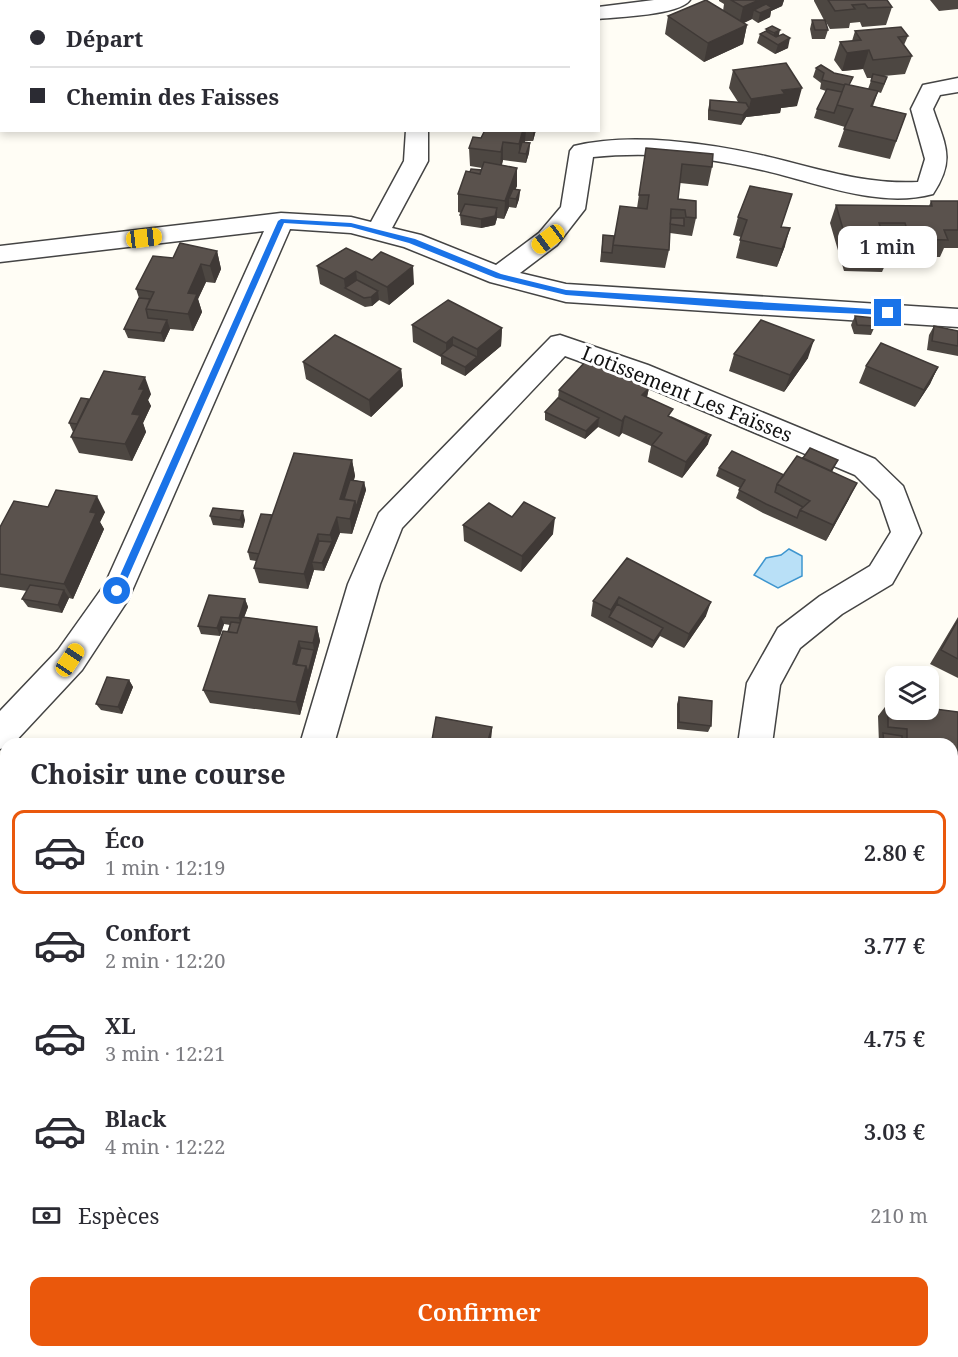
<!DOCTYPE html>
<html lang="fr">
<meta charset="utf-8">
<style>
:root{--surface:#fff;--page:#f2f2f3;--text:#2b2b33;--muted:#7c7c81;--line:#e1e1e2;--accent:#ea580c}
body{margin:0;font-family:"Noto Serif",serif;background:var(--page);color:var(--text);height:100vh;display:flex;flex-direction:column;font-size:22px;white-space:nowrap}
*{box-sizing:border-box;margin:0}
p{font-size:20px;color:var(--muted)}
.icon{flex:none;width:33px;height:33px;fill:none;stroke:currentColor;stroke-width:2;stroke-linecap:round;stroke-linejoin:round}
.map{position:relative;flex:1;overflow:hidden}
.sheet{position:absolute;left:0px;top:738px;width:958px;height:620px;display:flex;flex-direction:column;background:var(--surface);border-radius:18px 18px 0 0;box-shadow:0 3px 9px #0003}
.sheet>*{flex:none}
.guide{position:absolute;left:0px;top:0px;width:600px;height:132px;box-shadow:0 3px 9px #0003;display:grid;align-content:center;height:132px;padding:0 30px;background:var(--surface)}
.buttons{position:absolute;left:885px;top:666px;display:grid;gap:12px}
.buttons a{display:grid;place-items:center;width:54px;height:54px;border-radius:12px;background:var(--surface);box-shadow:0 3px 9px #0003;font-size:30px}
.end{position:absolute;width:27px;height:27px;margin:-14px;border:8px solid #1a73e8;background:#fff;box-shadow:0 0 0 3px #fff}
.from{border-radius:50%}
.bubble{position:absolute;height:42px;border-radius:12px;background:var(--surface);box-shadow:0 3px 9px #0003;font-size:20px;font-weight:600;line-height:42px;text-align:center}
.car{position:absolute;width:18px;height:36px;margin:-18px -9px;border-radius:8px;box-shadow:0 0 4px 2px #0007;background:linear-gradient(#f5c518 24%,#345 0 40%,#f5c518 0 76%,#345 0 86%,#f5c518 0)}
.guide b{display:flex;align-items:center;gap:21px;height:57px;font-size:22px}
.guide b+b{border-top:2px solid var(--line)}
.guide i{width:15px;height:15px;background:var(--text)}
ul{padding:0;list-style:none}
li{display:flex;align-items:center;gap:18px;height:84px;margin:0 12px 9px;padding:0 18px;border:3px solid transparent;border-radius:12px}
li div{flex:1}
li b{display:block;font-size:22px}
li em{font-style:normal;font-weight:600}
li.selected{border-color:var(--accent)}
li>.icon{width:54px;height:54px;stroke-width:1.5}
h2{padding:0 30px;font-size:27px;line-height:72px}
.pay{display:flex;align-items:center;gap:15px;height:66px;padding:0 30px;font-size:22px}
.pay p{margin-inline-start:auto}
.button{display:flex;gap:12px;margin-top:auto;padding:12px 30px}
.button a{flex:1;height:69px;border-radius:12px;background:var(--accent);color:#fff;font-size:24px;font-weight:600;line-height:69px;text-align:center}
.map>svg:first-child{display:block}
.water{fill:#b9e0f7;stroke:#3f96cf;stroke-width:1.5}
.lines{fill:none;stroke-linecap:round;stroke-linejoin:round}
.street-casing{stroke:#444;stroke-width:3}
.street{fill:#fff;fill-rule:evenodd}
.wall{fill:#4d4742}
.shaded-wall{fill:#3f3936}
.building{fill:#5a524d;stroke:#3f3936;stroke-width:1.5}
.route{fill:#1a73e8}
.labels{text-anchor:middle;stroke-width:6;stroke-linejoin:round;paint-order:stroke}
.street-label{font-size:20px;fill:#111;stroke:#fff}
</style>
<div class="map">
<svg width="958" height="1357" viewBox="0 0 958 1357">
<rect width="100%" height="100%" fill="#fffdf5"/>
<path class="water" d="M 789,549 L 802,556 L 802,576 L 778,588 L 754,575 L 766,558 L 781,555 Z"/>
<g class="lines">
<g class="street-casing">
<path id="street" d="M 410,0 L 431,0 L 409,2 Z
M 654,0 L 690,0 C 680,15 618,17 598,19 L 598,7 Z
M 958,78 L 958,92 L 940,95 L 933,109 C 945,145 956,159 933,194 C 877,209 816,182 762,170 C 707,157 649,151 593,157 L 585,209 L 557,245 L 520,273 L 566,284 L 958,309 L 958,327 L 566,302 L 490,282 L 404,247 L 351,233 L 290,229 L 128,600 L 82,670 L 13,744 L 6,744 L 6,747 L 0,749 L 0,711 L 58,650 L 105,584 L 264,231 L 0,262 L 0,246 L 281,213 L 351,217 L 371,222 L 404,161 L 406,130 L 428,130 L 428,161 L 392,228 L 421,235 L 496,265 L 539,233 L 561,207 L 570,151 L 574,146 C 631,132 708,143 765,156 C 816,168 865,185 918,182 L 925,159 L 911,109 L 923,85 Z
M 560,335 L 648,365 L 875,459 L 903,486 L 921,533 L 892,584 L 842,614 L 800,648 L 780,685 L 772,744 L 738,744 L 747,683 L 778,628 L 820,596 L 870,566 L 891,532 L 880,500 L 855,475 L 628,379 L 565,356 L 402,528 L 380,584 L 334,744 L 300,744 L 348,584 L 379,513 L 551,337 Z
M 116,1352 L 162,1352 L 160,1357 L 114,1357 Z
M 718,1352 L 764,1352 L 762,1357 L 716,1357 Z"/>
</g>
<use href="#street" class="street"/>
</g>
<path class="wall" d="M 719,0 L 784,0 L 782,6 L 771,11 L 770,17 L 758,23 L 752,19 L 744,23 L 747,25 L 743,44 L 704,62 L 665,34 L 668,16 L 723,11 L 724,4 L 719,1 Z
M 814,0 L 887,0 L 892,7 L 886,25 L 862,27 L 860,22 L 850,23 L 849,28 L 830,29 L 826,22 L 828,30 L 825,39 L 812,39 L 810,29 L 812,20 L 824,20 L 814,1 Z
M 930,0 L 958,0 L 958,9 L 939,11 Z
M 766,29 L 779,36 L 788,48 L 775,54 L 757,43 L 760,34 L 766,31 Z
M 855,31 L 908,36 L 904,45 L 912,56 L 905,74 L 884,76 L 887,77 L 884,86 L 881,93 L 878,92 L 873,106 L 906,114 L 890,159 L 838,147 L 845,127 L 814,118 L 817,109 L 826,91 L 820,89 L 821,83 L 813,77 L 816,68 L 850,85 L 868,89 L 872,78 L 867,78 L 863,69 L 842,71 L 834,60 L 840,42 L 852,41 Z
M 733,70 L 797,106 L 781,108 L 780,113 L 746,117 L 741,125 L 708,120 L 708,110 L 710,100 L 738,102 L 729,88 Z
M 485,130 L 536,130 L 533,141 L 525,141 L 525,142 L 530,143 L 529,153 L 526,163 L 503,160 L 502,165 L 517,168 L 517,186 L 515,189 L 520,190 L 519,199 L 516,208 L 509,207 L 504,219 L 497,218 L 495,225 L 481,228 L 461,225 L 460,215 L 461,213 L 458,212 L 458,194 L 470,172 L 481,170 L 482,168 L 470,166 L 469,148 L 481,138 Z
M 646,148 L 712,167 L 708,186 L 680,183 L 678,199 L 696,218 L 692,236 L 670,233 L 669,250 L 665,268 L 600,262 L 603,235 L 614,236 L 637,208 Z
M 792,194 L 781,227 L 785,246 L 777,267 L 736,258 L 741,237 L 733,235 L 738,217 Z
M 931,201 L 958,201 L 958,248 L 944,248 L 940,257 L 903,257 L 898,241 L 885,241 L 890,254 L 882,272 L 844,271 L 830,223 L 836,205 L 929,206 Z
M 346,248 L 414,284 L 389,305 L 379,300 L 372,306 L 365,307 L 320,284 L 317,266 Z
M 217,251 L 221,269 L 215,283 L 206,282 L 198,299 L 202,312 L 193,331 L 170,329 L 164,342 L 128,338 L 124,329 L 139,298 L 136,289 L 173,258 Z
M 855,316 L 875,326 L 871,335 L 854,334 L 851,325 Z
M 412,325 L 502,328 L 501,346 L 465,376 L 441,364 L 441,357 L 413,342 Z
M 934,326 L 958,331 L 958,356 L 927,350 L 929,335 Z
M 734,354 L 808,358 L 784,392 L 729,371 Z
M 303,362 L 401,369 L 403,386 L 371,417 L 306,379 Z
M 866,366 L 938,367 L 930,384 L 915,407 L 859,383 Z
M 649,388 L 647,397 L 671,417 L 708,444 L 682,478 L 648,462 L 651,446 L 622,433 L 619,437 L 598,427 L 585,439 L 545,420 L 545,412 L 558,398 L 559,390 Z
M 151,394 L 148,400 L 151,406 L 143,423 L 146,432 L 132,461 L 79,453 L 71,437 L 73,432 L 69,423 L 89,399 Z
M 803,459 L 838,460 L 832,472 L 849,499 L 826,541 L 763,513 L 736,498 L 740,488 L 716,476 L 719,468 L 784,475 Z
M 352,460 L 355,476 L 354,480 L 364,482 L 366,490 L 352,534 L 340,533 L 324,571 L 314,570 L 308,589 L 259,583 L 254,568 L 256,561 L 250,560 L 248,552 L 272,515 Z
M 48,507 L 105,512 L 100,522 L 104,529 L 73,599 L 69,598 L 62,613 L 28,607 L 22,599 L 27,591 L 0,587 L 0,527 Z
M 210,516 L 245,520 L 243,528 L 213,525 Z
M 512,517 L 553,534 L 521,572 L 464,541 L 463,525 Z
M 627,558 L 706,616 L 684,648 L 660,636 L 652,648 L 591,616 L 593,601 Z
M 245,599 L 248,607 L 244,617 L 317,627 L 320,641 L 300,715 L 210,703 L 203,690 L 230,625 L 224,624 L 220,636 L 201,634 L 198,626 Z
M 958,617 L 958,678 L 930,664 Z
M 129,680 L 133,687 L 122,714 L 101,710 L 96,704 Z
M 679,697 L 711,726 L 708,732 L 677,729 L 677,704 Z
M 888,703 L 958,712 L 958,826 L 952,826 L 952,744 L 879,744 L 878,716 Z
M 492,727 L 491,739 L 512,744 L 432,744 L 432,740 Z
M 952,910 L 958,911 L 958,1357 L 867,1357 L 867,1352 L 952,1352 Z
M 553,1352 L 632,1352 L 632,1357 L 553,1357 Z"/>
<path class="shaded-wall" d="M 759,0 L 784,0 L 782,6 L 771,11 L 770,17 L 758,23 L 760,13 L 754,10 L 752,19 L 739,25 L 743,7 Z
M 747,25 L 743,44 L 704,62 L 708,43 Z
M 780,30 L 778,40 L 772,41 L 774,33 Z
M 790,38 L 788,48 L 775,54 L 778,45 Z
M 869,50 L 863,69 L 842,71 L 847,53 Z
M 802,88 L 797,106 L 781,108 L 780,113 L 746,117 L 741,125 L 743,115 L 749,108 L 751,99 L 782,90 Z
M 523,130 L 526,130 L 525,141 L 521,153 L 519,153 L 519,144 Z
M 533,130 L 536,130 L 533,141 Z
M 503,142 L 503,160 L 500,170 L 501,152 Z
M 530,143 L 529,153 L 526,163 L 526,154 Z
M 517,168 L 517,186 L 512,198 L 509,198 L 509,207 L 504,219 L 505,201 Z
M 520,190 L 519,199 L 516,208 L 516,199 Z
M 497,208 L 497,218 L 495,225 L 481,228 L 481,219 Z
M 790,228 L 785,246 L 777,267 L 782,249 Z
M 217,251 L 221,269 L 215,283 L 210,266 Z
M 201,264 L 206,282 L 198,299 L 202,312 L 193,331 L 188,314 L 188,293 Z
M 413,266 L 414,284 L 389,305 L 387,287 Z
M 356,271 L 358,289 L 345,288 L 346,297 L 344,279 Z
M 378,291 L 379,300 L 372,306 L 371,297 Z
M 167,320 L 170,329 L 164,342 L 161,333 Z
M 502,328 L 501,346 L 465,376 L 465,367 L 477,357 L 477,349 Z
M 453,337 L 453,354 L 446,358 L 446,343 Z
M 814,340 L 808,358 L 784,392 L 790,375 Z
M 938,367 L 930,384 L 915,407 L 924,390 Z
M 401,369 L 403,386 L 371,417 L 369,400 Z
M 145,377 L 151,394 L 148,400 L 151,406 L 143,423 L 146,432 L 132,461 L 125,444 L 139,389 Z
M 649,388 L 645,405 L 642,395 Z
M 625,416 L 622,433 L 619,437 L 622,421 Z
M 599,418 L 598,427 L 585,439 L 586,431 Z
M 707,435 L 711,435 L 708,444 L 682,478 L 686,462 Z
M 352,460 L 355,476 L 345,507 L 340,499 Z
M 364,482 L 366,490 L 352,534 L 350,519 L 355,501 Z
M 857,483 L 849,499 L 826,541 L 833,525 Z
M 97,496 L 105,512 L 100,522 L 104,529 L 73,599 L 64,584 L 90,512 Z
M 243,511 L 245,520 L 243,528 L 240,520 Z
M 337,517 L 340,533 L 324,571 L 322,563 L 332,542 L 330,535 Z
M 555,518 L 553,534 L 521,572 L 522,556 Z
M 318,534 L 321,549 L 312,562 L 314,570 L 308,589 L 304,574 Z
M 64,590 L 69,598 L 62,613 L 58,605 Z
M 619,597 L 616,612 L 609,617 L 611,610 Z
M 245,599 L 248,607 L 241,626 L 239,618 Z
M 711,602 L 706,616 L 684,648 L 689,634 Z
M 221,617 L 224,624 L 220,636 L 217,628 Z
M 317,627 L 320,641 L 300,715 L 296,702 L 306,666 L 314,650 L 313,643 Z
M 663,628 L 660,635 L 652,648 L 654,641 Z
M 299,641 L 303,655 L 299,671 L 293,664 Z
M 129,680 L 133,687 L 122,714 L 118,707 Z
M 492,727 L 491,739 L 490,744 L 487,744 Z
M 4,853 L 6,854 L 6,886 L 0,901 L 0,862 Z"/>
<path class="building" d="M 427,0 L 463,0 L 470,1 L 470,2 L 427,2 Z
M 706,0 L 747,25 L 708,43 L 668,16 Z
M 731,0 L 759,0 L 743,7 Z
M 828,0 L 887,0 L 892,7 L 868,8 L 865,4 L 852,5 L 855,9 L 835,11 Z
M 766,4 L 772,8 L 760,13 L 754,10 Z
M 812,20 L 825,20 L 828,30 L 815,30 Z
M 772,26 L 780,30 L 774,33 L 766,29 Z
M 901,27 L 908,36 L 898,37 L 912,56 L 873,60 L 869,50 L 847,53 L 840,42 L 861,40 L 855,31 Z
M 766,31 L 776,37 L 783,34 L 790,38 L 778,45 L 760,34 Z
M 786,63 L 802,88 L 782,90 L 785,94 L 751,99 L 733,70 Z
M 821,65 L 834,73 L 853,77 L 849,85 L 845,84 L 844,85 L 822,80 L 824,73 L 816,68 Z
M 873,74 L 887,77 L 884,84 L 871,81 Z
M 845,84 L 878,91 L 871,106 L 906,114 L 896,141 L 844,129 L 853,109 L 837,105 Z
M 827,89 L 842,92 L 834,113 L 817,109 Z
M 710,100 L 746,103 L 749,108 L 743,115 L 710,110 Z
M 485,130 L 523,130 L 519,144 L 503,142 L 501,152 L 469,148 L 473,137 L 481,138 Z
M 522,142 L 530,143 L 526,154 L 519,153 Z
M 646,148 L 713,154 L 712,167 L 682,164 L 678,199 L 696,201 L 696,218 L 686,217 L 685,210 L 671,209 L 669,250 L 613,245 L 620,206 L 647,209 L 649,195 L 639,195 Z
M 484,162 L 517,168 L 505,201 L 458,194 L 466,171 L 480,174 Z
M 471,169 L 481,170 L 480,174 L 470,172 Z
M 750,186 L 792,194 L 781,227 L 790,228 L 782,249 L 740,240 L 747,220 L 738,217 Z
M 513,189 L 520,190 L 516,199 L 509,198 Z
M 931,201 L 958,201 L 958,230 L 944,230 L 948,240 L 910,239 L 905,223 L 879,223 L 890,254 L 850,253 L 836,205 L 932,206 Z
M 465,204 L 497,208 L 495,216 L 481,219 L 460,215 Z
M 671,218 L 684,218 L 684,226 L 670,224 Z
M 603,235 L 614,236 L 612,253 L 602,252 Z
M 180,243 L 217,251 L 210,266 L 201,264 L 188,293 L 197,294 L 188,314 L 146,309 L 154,292 L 136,289 L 153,256 L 173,258 Z
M 346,248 L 372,260 L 381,252 L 413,266 L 387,287 L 356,271 L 344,279 L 317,266 Z
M 357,280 L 378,291 L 371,297 L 364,298 L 345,288 Z
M 139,298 L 150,299 L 146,309 L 148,318 L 167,320 L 161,333 L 124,329 Z
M 448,300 L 502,328 L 477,349 L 453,337 L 446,343 L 412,325 Z
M 855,316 L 874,318 L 875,326 L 857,325 Z
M 761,320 L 814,340 L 790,375 L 734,354 Z
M 934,326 L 958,331 L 958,346 L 932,341 Z
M 335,335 L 401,369 L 369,400 L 303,362 Z
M 881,343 L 938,367 L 924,390 L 866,366 Z
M 453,345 L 477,357 L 465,367 L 441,355 Z
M 586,361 L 649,388 L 642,395 L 673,409 L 668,416 L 707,435 L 686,462 L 652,445 L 662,433 L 625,416 L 622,421 L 559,390 Z
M 104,371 L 145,377 L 139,389 L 144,389 L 132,414 L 140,415 L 125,444 L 71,437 Z
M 81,398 L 89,399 L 77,424 L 69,423 Z
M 558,398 L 599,418 L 586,431 L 545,412 Z
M 671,417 L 711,435 L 705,443 L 707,435 Z
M 810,448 L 838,460 L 831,471 L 803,458 Z
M 732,451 L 784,475 L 777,484 L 775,492 L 803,507 L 800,510 L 797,518 L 766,504 L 739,490 L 745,480 L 719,468 Z
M 294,453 L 352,460 L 340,499 L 355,501 L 350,519 L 337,517 L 330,535 L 318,534 L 304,574 L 254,568 Z
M 797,456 L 857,483 L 833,525 L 800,510 L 810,501 L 777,484 Z
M 350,480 L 364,482 L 356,508 L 355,501 L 344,499 Z
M 56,490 L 97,496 L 90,512 L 96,513 L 64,584 L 0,574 L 0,527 L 14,501 L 48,507 Z
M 524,502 L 555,518 L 522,556 L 463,525 L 489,503 L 512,517 Z
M 213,508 L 243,511 L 240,520 L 210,516 Z
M 261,514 L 272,515 L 259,554 L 248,552 Z
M 319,541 L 332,542 L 322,563 L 312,562 Z
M 627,558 L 711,602 L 689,634 L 619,597 L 611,610 L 593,601 Z
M 30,585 L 64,590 L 58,605 L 22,599 Z
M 209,595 L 245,599 L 239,618 L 221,617 L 217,628 L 198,626 Z
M 617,604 L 663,628 L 654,641 L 609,617 Z
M 242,617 L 317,627 L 313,643 L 299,641 L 293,664 L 306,666 L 296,702 L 203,690 L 223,631 L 237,633 Z
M 958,620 L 958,659 L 941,650 Z
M 231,622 L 240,623 L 237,633 L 228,632 Z
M 301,648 L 314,650 L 308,673 L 306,666 L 296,665 Z
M 107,677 L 129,680 L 118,707 L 96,704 Z
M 679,697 L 712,701 L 711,726 L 679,722 Z
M 888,703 L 896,704 L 896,710 L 928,710 L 928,708 L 958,712 L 958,813 L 952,813 L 952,744 L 907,744 L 907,729 L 888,727 Z
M 436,717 L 492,727 L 487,744 L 450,744 L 451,742 L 432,740 Z
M 883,733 L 902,736 L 902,744 L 884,744 Z
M 490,739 L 512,743 L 512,744 L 489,744 Z
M 0,852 L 4,853 L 0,862 Z
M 952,910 L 958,911 L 958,1357 L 905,1357 L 905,1352 L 952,1352 L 952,1154 L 956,1154 L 953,1092 L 952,1092 Z
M 280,1352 L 303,1352 L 302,1357 L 279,1357 Z
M 303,1352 L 386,1352 L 385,1357 L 302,1357 Z
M 556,1352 L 632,1352 L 632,1357 L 555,1357 Z
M 873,1352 L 898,1352 L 899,1357 L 873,1357 Z"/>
<path class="route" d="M 281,219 L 351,223 L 415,239 L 501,274 L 566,290 L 888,310 L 892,313 L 888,315 L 746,309 L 566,295 L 496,278 L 409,243 L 351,227 L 284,223 L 122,591 L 121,594 L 114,594 L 113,591 L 278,221 Z"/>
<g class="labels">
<g class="street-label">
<text transform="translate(687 394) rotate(22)" y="7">Lotissement Les Faïsses</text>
</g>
</g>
</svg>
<div class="buttons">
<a><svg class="icon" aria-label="layers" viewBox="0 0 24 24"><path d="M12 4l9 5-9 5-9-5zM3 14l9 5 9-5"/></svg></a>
</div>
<i class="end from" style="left:117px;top:591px"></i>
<i class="end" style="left:888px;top:313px"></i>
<div class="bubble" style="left:838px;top:226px;width:99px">1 min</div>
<i class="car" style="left:144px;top:238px;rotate:83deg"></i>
<i class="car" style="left:548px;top:239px;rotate:233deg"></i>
<i class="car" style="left:70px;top:660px;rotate:34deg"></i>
<div class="guide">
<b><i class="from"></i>Départ</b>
<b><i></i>Chemin des Faisses</b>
</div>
<section class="sheet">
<h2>Choisir une course</h2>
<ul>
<li class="selected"><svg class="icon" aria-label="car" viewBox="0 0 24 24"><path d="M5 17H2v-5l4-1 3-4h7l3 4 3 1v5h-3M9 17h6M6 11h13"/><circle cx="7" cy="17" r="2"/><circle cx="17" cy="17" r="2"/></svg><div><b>Éco</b><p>1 min · 12:19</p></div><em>2.80 €</em></li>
<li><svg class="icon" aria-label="car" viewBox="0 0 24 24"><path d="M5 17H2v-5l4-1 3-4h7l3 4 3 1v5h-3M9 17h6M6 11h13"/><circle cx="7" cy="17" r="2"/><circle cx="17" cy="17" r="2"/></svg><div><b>Confort</b><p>2 min · 12:20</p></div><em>3.77 €</em></li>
<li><svg class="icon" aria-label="car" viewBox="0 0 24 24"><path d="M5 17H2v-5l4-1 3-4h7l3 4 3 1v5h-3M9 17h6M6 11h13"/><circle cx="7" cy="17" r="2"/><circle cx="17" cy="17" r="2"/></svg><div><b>XL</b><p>3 min · 12:21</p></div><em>4.75 €</em></li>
<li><svg class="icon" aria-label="car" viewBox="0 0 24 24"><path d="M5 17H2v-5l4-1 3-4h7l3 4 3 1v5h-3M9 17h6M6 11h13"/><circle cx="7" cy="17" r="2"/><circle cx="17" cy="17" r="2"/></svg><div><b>Black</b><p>4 min · 12:22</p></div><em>3.03 €</em></li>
</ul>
<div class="pay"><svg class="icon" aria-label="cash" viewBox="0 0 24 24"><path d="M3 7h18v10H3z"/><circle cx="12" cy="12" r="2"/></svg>Espèces<p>210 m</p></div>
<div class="button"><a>Confirmer</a></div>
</section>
</div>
